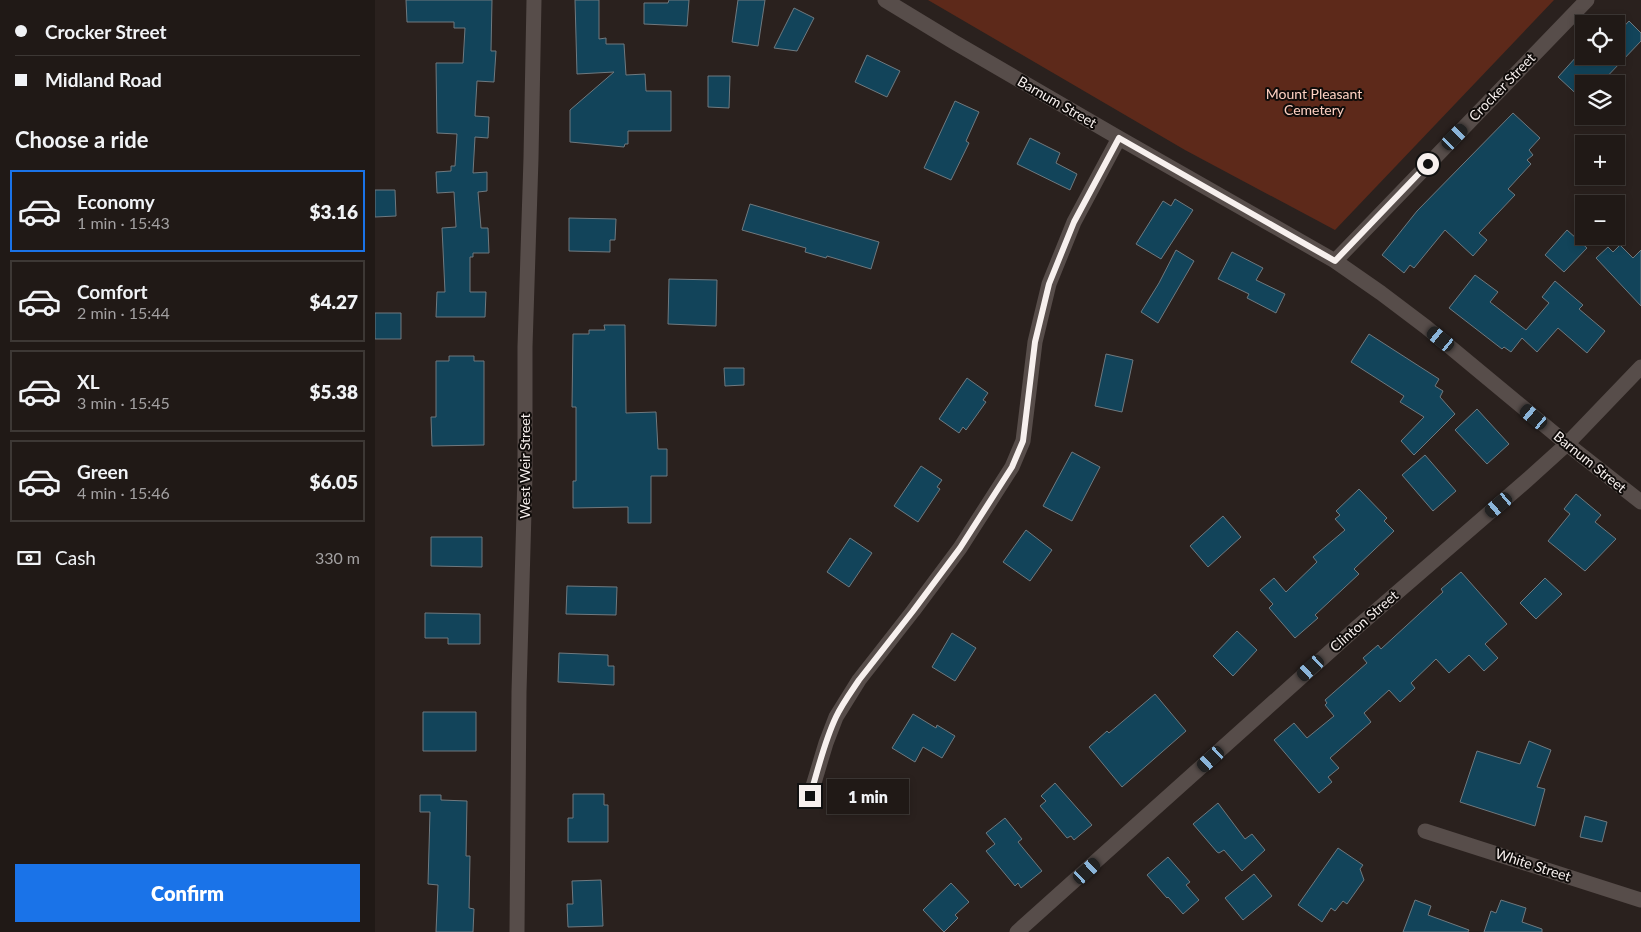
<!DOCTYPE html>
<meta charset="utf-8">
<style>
:root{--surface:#201916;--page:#2d2623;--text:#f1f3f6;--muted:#a2a0a1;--line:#3d3835;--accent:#1a73e8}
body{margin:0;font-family:Lato,sans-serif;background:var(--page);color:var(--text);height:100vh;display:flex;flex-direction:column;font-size:19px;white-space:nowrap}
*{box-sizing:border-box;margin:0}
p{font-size:16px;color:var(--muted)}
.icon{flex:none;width:28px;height:28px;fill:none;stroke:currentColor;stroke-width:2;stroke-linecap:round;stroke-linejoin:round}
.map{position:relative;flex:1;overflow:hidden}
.drawer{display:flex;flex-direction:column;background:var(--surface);width:375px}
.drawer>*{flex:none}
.guide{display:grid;align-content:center;height:110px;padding:0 15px;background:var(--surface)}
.fabs{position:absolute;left:1200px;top:15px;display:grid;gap:10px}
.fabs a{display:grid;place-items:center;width:50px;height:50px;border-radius:0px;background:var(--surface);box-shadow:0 2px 8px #0003,0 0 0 1px var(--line);font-size:25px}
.end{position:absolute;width:22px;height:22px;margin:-11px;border:6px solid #f7f0ee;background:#111;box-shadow:0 0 0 2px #111}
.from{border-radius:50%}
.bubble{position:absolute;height:35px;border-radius:0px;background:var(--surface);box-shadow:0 2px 8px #0003,0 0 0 1px var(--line);font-size:16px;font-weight:800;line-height:35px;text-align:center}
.car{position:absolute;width:15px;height:30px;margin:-15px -8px;border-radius:6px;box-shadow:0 0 4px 1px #0007;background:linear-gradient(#222 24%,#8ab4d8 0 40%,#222 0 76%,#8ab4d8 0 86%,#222 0)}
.guide b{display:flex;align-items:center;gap:18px;height:48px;font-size:19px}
.guide b+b{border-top:1px solid var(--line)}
.guide i{width:12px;height:12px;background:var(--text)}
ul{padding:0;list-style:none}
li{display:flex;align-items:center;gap:15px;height:82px;margin:0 10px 8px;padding:0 5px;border:2px solid var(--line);border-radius:0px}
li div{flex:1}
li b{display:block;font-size:19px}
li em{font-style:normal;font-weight:800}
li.active{border-color:var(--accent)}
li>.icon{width:45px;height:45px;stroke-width:1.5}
h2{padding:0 15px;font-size:22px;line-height:60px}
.pay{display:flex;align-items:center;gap:12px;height:55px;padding:0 15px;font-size:19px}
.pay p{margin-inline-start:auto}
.button{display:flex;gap:10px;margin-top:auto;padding:10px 15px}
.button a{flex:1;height:58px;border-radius:0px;background:var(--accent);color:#fff;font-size:20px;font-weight:800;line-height:58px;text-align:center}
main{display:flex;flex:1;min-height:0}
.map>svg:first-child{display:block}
.green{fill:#5d291a}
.building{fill:#12445a;stroke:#6f797f}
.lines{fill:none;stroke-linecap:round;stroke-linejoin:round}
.street{stroke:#574d4a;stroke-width:15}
.route{stroke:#f7f0ee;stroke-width:6}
.labels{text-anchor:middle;stroke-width:4;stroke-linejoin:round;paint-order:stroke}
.street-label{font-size:14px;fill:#f7f0ee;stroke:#100c0a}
.park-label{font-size:14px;fill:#fdd0c2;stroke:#100c0a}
</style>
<main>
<section class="drawer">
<div class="guide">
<b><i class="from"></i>Crocker Street</b>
<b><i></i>Midland Road</b>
</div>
<h2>Choose a ride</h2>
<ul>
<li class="active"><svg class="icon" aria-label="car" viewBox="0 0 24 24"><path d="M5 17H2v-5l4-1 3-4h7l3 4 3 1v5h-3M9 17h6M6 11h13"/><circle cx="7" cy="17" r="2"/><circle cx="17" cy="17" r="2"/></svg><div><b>Economy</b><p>1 min · 15:43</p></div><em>$3.16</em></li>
<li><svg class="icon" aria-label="car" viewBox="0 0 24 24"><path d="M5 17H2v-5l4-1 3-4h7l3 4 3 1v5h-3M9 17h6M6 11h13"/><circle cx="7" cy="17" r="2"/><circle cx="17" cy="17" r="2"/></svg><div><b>Comfort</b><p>2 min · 15:44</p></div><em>$4.27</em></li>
<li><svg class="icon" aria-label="car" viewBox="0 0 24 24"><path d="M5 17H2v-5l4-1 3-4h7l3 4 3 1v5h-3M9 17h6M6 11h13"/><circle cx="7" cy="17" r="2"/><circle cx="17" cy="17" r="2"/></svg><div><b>XL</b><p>3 min · 15:45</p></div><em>$5.38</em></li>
<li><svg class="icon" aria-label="car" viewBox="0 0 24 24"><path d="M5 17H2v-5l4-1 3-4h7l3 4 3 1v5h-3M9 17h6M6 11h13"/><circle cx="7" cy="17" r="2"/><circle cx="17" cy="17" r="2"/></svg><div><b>Green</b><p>4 min · 15:46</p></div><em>$6.05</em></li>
</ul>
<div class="pay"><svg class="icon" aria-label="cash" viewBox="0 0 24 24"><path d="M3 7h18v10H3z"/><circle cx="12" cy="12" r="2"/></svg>Cash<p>330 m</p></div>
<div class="button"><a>Confirm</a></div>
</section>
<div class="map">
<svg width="1266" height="932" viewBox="0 0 1266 932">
<rect width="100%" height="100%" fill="#2a211e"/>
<path class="green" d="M 553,0 L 1179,0 L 960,230 L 810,150 Z"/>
<path class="building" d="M 31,0 L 117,0 L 116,51 L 121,51 L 119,82 L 102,81 L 100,116 L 114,117 L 113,138 L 100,137 L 98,173 L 112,172 L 112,191 L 103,192 L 106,228 L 113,228 L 114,253 L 98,253 L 98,257 L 95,257 L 95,292 L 111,292 L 110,317 L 61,317 L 62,292 L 70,292 L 67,228 L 81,227 L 79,192 L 62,193 L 61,172 L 76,171 L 76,166 L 80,166 L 82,134 L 62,133 L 61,63 L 88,63 L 90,28 L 79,28 L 79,22 L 32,22 Z
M 200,0 L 224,0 L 224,39 L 231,38 L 231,44 L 249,44 L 251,75 L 270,74 L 271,91 L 296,91 L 296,131 L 253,131 L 253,144 L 250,144 L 249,147 L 195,142 L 195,110 L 239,72 L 202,74 Z
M 294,0 L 314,0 L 312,26 L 269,24 L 269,3 L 293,3 Z
M 363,0 L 390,0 L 383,46 L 357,42 Z
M 419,8 L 439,18 L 422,51 L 399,48 Z
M 1254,21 L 1266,33 L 1266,41 L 1225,84 L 1209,84 L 1209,101 L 1183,77 L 1202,56 L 1241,56 L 1241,35 Z
M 492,55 L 525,71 L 512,97 L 480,82 Z
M 333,76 L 355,76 L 354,108 L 333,107 Z
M 580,101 L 604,112 L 591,141 L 594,143 L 576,180 L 549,168 Z
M 1138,113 L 1165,138 L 1154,150 L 1158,155 L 1152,160 L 1156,164 L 1133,189 L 1140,195 L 1104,233 L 1112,240 L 1098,256 L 1070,230 L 1039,268 L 1035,265 L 1029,273 L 1007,255 L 1042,211 Z
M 655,138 L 685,153 L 681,163 L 702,174 L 695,190 L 642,164 Z
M 0,190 L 20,190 L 21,216 L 0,217 Z
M 800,199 L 818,210 L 786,259 L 761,244 L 788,201 L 796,206 Z
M 375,204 L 504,242 L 496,269 L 452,256 L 451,258 L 430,252 L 431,248 L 367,230 Z
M 194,218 L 241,219 L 240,240 L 235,240 L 235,252 L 194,251 Z
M 1192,230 L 1212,248 L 1189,272 L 1170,255 Z
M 1245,245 L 1258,258 L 1266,250 L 1266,306 L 1221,258 L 1233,247 L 1238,252 Z
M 801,250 L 819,261 L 783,323 L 766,312 L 784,283 Z
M 857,252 L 888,268 L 881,280 L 910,294 L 901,313 L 872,298 L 874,294 L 843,279 Z
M 1100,275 L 1123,292 L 1115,302 L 1151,330 L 1174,303 L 1167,297 L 1180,281 L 1208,305 L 1204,309 L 1230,331 L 1212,353 L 1183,328 L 1162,352 L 1147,338 L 1136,352 L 1129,347 L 1127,349 L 1074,308 Z
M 294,279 L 342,280 L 341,326 L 293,324 Z
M 0,313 L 26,313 L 26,339 L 0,339 Z
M 229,325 L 250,325 L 251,413 L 281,412 L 283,449 L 292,449 L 292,476 L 276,476 L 276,523 L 253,523 L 253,507 L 198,508 L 198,481 L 201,481 L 201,407 L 197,407 L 198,334 L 214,334 L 214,330 L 230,330 Z
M 994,334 L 1064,379 L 1060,386 L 1068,391 L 1065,397 L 1080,414 L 1039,455 L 1026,441 L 1049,417 L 1025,402 L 1029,396 L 976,362 Z
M 731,354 L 758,360 L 747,412 L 720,406 Z
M 74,356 L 99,356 L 99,361 L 109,361 L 109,445 L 57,446 L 56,417 L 61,417 L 61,361 L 74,361 Z
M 349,368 L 369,368 L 369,385 L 350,386 Z
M 592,378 L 613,393 L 608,400 L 611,402 L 591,430 L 588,427 L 584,433 L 564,419 Z
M 1102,409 L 1134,444 L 1112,464 L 1080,430 Z
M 697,452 L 725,467 L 697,521 L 668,506 Z
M 1050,455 L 1081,491 L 1058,511 L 1027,475 Z
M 546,466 L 567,480 L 562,487 L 565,489 L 543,522 L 519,506 Z
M 984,489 L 1012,518 L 1009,521 L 1019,531 L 979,569 L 984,574 L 940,615 L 943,618 L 920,638 L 894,608 L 898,604 L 885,590 L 899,578 L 911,592 L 942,562 L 938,557 L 970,530 L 960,519 L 965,515 L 961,511 Z
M 1201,494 L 1226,515 L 1220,522 L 1241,539 L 1210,571 L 1173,541 L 1195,514 L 1189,509 Z
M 848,516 L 866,537 L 833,567 L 815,546 Z
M 651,530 L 677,550 L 655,581 L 628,562 Z
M 56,537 L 107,537 L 107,567 L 56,566 Z
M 475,538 L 497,553 L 474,587 L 452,572 Z
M 1086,572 L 1132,624 L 1110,644 L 1123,658 L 1109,671 L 1094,655 L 1074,673 L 1061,659 L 1036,683 L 1040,688 L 1025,702 L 1014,690 L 989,713 L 996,722 L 955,758 L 964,768 L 953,777 L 957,782 L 944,793 L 899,740 L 919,723 L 932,738 L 959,716 L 950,705 L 952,703 L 950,700 L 992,663 L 988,658 L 1003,645 L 1006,649 L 1068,592 L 1066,589 Z
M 1170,578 L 1187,594 L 1161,619 L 1145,603 Z
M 192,586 L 242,587 L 241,615 L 191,614 Z
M 50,613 L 105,614 L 105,644 L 73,644 L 73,638 L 50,638 Z
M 862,631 L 882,650 L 858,676 L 838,656 Z
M 577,633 L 601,648 L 580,681 L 557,667 Z
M 184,653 L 233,655 L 233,666 L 239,666 L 239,685 L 183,682 Z
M 780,694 L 811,731 L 747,787 L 714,747 L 732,731 L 734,733 Z
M 48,712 L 101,712 L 101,751 L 48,751 Z
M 538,714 L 561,728 L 562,725 L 580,736 L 567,758 L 548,747 L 540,762 L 517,748 Z
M 1154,741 L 1176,750 L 1162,787 L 1170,789 L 1160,826 L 1085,802 L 1102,751 L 1145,764 Z
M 680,783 L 717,825 L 699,840 L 696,836 L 692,838 L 665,806 L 671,801 L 666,796 Z
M 198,794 L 229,794 L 229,805 L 233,805 L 233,842 L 193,842 L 193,818 L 198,818 Z
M 45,795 L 66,795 L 66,800 L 92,801 L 91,856 L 95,856 L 94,908 L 99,909 L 98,932 L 61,932 L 63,885 L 53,884 L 55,812 L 45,812 Z
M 843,803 L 870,839 L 877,834 L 890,850 L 867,871 L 849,850 L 844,853 L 842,852 L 818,824 Z
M 1210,816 L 1232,822 L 1227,842 L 1205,837 Z
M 630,818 L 647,839 L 643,842 L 667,871 L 646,888 L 643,883 L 640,886 L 611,851 L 620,844 L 611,833 Z
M 963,848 L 988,865 L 985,869 L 989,880 L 972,904 L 968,901 L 960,911 L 956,908 L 947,922 L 923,905 Z
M 793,857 L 815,882 L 811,885 L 824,900 L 808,914 L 793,897 L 792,898 L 772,875 Z
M 879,874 L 897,896 L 868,920 L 850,898 Z
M 226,880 L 228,926 L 193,927 L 192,904 L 198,904 L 197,881 Z
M 576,883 L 594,902 L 580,915 L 583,918 L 569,932 L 548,910 Z
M 1040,900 L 1056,906 L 1053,915 L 1094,930 L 1093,932 L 1028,932 Z
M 1126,900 L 1151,908 L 1147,922 L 1167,929 L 1167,932 L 1109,932 L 1116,911 L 1121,913 Z"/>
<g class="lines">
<path class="street" d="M 510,0 L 579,42 L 744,138 L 960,261 L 1006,293 L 1051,327 L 1192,444 L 1266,502
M 960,261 L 1212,0
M 435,796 L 451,743 L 461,717 L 484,680 L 538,611 L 585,548 L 637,467 L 648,441 L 660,342 L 674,284 L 699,222 L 744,138
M 1050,831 L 1266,900
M 142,932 L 144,692 L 150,475 L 150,347 L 156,158 L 159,0
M 642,932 L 980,629 L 1151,481 L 1192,444 L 1266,367"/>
</g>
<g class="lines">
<path class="route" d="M 435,796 C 443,770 449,742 461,717 C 467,704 476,692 484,680 L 538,611 L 585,548 L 637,467 L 648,441 L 660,342 L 674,284 L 699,222 L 744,138 L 960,261 L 1053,164"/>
</g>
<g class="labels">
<g class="street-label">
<text transform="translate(1127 87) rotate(-46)" y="5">Crocker Street</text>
<text transform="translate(682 102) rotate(30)" y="5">Barnum Street</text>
<text transform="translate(1215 462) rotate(39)" y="5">Barnum Street</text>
<text transform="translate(150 466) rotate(-90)" y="5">West Weir Street</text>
<text transform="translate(989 621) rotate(-41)" y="5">Clinton Street</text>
<text transform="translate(1158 865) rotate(18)" y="5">White Street</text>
</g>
<g class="park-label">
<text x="939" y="99">Mount Pleasant<tspan x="939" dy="16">Cemetery</tspan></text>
</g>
</g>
</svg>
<div class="fabs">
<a><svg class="icon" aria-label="locate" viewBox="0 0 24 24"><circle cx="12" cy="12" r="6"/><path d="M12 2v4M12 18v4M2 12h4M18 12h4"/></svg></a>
<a><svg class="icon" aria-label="layers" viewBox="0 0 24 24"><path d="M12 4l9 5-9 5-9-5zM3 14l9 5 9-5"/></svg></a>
<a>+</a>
<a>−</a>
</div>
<i class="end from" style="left:1053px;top:164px"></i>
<i class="end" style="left:435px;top:796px"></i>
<div class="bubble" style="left:452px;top:779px;width:82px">1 min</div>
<i class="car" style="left:1080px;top:137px;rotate:44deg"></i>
<i class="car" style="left:1066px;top:339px;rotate:309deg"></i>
<i class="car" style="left:1159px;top:417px;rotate:310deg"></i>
<i class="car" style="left:1124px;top:505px;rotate:230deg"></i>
<i class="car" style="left:936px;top:668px;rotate:228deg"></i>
<i class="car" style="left:836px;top:759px;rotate:228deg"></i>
<i class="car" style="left:712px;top:871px;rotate:48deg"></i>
</div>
</main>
